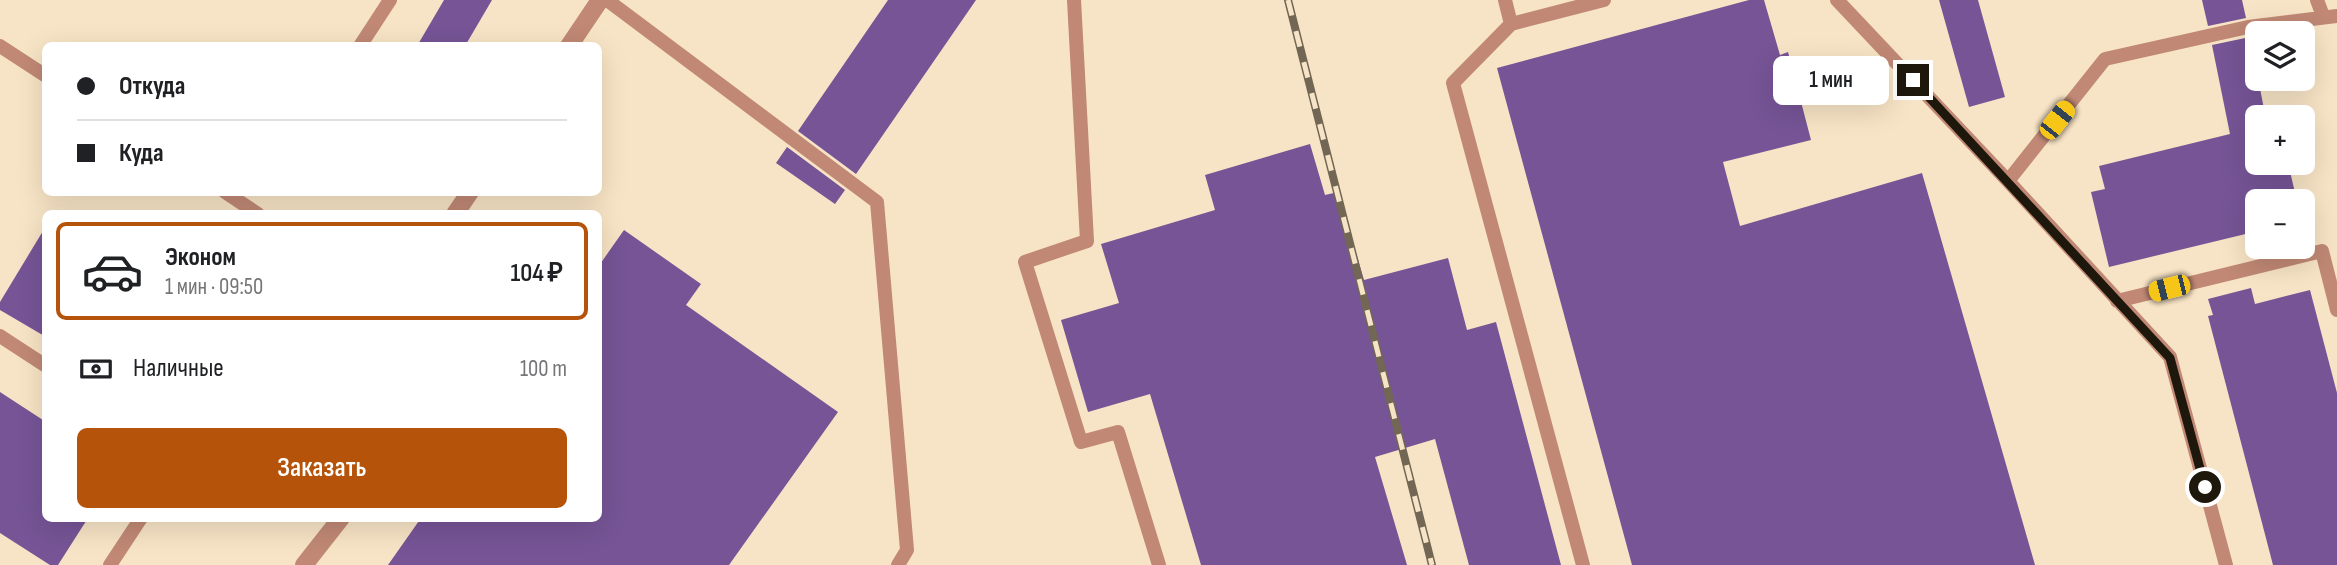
<!DOCTYPE html>
<html lang="ru">
<meta charset="utf-8">
<style>
:root{--surface:#fff;--page:#f6f6f6;--text:#202124;--muted:#757577;--line:#e0e0e0;--accent:#b45309}
body{margin:0;font-family:"Sofia Sans Condensed",sans-serif;background:var(--page);color:var(--text);height:100vh;display:flex;flex-direction:column;font-size:26px;white-space:nowrap}
*{box-sizing:border-box;margin:0}
p{font-size:23px;color:var(--muted)}
.icon{flex:none;width:38px;height:38px;fill:none;stroke:currentColor;stroke-width:2;stroke-linecap:round;stroke-linejoin:round}
.map{position:relative;flex:1;overflow:hidden}
.details{position:absolute;left:42px;top:210px;width:560px;height:312px;display:flex;flex-direction:column;background:var(--surface);border-radius:10px;box-shadow:0 7px 28px #0002}
.details>*{flex:none}
.hud{position:absolute;left:42px;top:42px;width:560px;height:154px;border-radius:10px;box-shadow:0 7px 28px #0002;display:grid;align-content:center;height:154px;padding:0 35px;background:var(--surface)}
.controls{position:absolute;left:2245px;top:21px;display:grid;gap:14px}
.controls a{display:grid;place-items:center;width:70px;height:70px;border-radius:10px;background:var(--surface);box-shadow:0 7px 28px #0002;font-size:35px}
.end{position:absolute;width:32px;height:32px;margin:-16px;border:9px solid #1d170c;background:#fff;box-shadow:0 0 0 4px #fff}
.from{border-radius:50%}
.bubble{position:absolute;height:49px;border-radius:10px;background:var(--surface);box-shadow:0 7px 28px #0002;font-size:23px;font-weight:600;line-height:49px;text-align:center}
.car{position:absolute;width:21px;height:42px;margin:-21px -10px;border-radius:9px;box-shadow:0 0 5px 2px #0007;background:linear-gradient(#f5c518 24%,#345 0 40%,#f5c518 0 76%,#345 0 86%,#f5c518 0)}
.hud b{display:flex;align-items:center;gap:24px;height:66px;font-size:26px}
.hud b+b{border-top:2px solid var(--line)}
.hud i{width:18px;height:18px;background:var(--text)}
ul{padding:12px 0 0;list-style:none}
li{display:flex;align-items:center;gap:21px;height:98px;margin:0 14px 10px;padding:0 21px;border:4px solid transparent;border-radius:10px}
li div{flex:1}
li b{display:block;font-size:26px}
li em{font-style:normal;font-weight:600}
li.selected{border-color:var(--accent)}
li>.icon{width:63px;height:63px;stroke-width:1.5}
.pay{display:flex;align-items:center;gap:18px;height:77px;padding:0 35px;font-size:26px}
.pay p{margin-inline-start:auto}
.action{display:flex;gap:14px;margin-top:auto;padding:14px 35px}
.action a{flex:1;height:80px;border-radius:10px;background:var(--accent);color:#fff;font-size:28px;font-weight:600;line-height:80px;text-align:center}
.map>svg:first-child{display:block}
.building{fill:#765496}
.lines{fill:none;stroke-linecap:round;stroke-linejoin:round}
.lane{stroke:#c08875;stroke-width:14}
.street{stroke:#c08875;stroke-width:18}
.rail-casing{stroke:#726754;stroke-width:8}
.rail{stroke:#f7e3c5;stroke-width:5;stroke-dasharray:16;stroke-linecap:butt}
.route{stroke:#1d170c;stroke-width:9}
</style>
<div class="map">
<svg width="2337" height="565" viewBox="0 0 2337 565">
<rect width="100%" height="100%" fill="#f7e3c5"/>
<path class="building" d="M 444,0 L 492,0 L 465,46 L 417,46 Z
M 888,0 L 976,0 L 856,174 L 798,131 Z
M 1749,0 L 1764,0 L 1780,55 L 1788,52 L 1811,140 L 1723,162 L 1740,226 L 1922,173 L 2035,565 L 1632,565 L 1497,68 Z
M 1939,0 L 1978,0 L 2005,97 L 1969,107 Z
M 2202,0 L 2242,0 L 2246,18 L 2208,26 Z
M 2250,37 L 2264,109 L 2258,110 L 2258,163 L 2288,163 L 2297,201 L 2258,201 L 2258,231 L 2109,267 L 2091,192 L 2105,189 L 2099,166 L 2230,134 L 2212,45 Z
M 1310,144 L 1325,195 L 1338,192 L 1364,280 L 1448,258 L 1467,330 L 1496,322 L 1561,565 L 1469,565 L 1435,439 L 1375,457 L 1407,565 L 1201,565 L 1150,394 L 1088,412 L 1061,320 L 1119,303 L 1101,244 L 1215,210 L 1205,175 Z
M 787,147 L 845,190 L 835,204 L 776,163 Z
M 46,226 L 46,337 L 0,310 L 0,302 Z
M 624,230 L 701,284 L 686,305 L 838,412 L 729,565 L 388,565 L 421,518 L 598,518 L 598,267 Z
M 2251,288 L 2255,304 L 2310,290 L 2337,393 L 2337,565 L 2273,565 L 2208,316 L 2213,315 L 2208,299 Z
M 0,392 L 46,422 L 46,518 L 88,518 L 58,565 L 50,565 L 0,533 Z"/>
<g class="lines">
<path class="lane" d="M 607,0 L 877,202 L 907,550 L 898,565
M 1074,0 L 1087,241 L 1025,262 L 1081,442 L 1118,432 L 1159,565
M 1505,0 L 1511,24 L 1604,0
M 1837,0 L 2008,181 L 2170,357 L 2226,565
M 2317,0 L 2323,16
M 1511,24 L 1453,83 L 1583,565
M 0,46 L 46,76
M 360,46 L 390,0
M 2008,181 L 2105,59 L 2248,27 L 2337,16
M 225,192 L 258,214
M 2117,301 L 2322,251 L 2337,310
M 0,336 L 46,366
M 110,565 L 141,518"/>
<path class="street" d="M 569,46 L 600,0
M 455,214 L 470,192
M 304,565 L 341,518"/>
<g class="rail-casing">
<path id="rail" d="M 1288,0 L 1432,565"/>
</g>
<use href="#rail" class="rail"/>
</g>
<g class="lines">
<path class="route" d="M 1913,80 L 2170,358 L 2205,487"/>
</g>
</svg>
<div class="controls">
<a><svg class="icon" aria-label="layers" viewBox="0 0 24 24"><path d="M12 4l9 5-9 5-9-5zM3 14l9 5 9-5"/></svg></a>
<a>+</a>
<a>−</a>
</div>
<i class="end from" style="left:2205px;top:487px"></i>
<i class="end" style="left:1913px;top:80px"></i>
<div class="bubble" style="left:1773px;top:56px;width:116px">1 мин</div>
<i class="car" style="left:2057px;top:120px;rotate:38deg"></i>
<i class="car" style="left:2169px;top:288px;rotate:256deg"></i>
<div class="hud">
<b><i class="from"></i>Откуда</b>
<b><i></i>Куда</b>
</div>
<section class="details">
<ul>
<li class="selected"><svg class="icon" aria-label="car" viewBox="0 0 24 24"><path d="M5 17H2v-5l4-1 3-4h7l3 4 3 1v5h-3M9 17h6M6 11h13"/><circle cx="7" cy="17" r="2"/><circle cx="17" cy="17" r="2"/></svg><div><b>Эконом</b><p>1 мин · 09:50</p></div><em>104 ₽</em></li>
</ul>
<div class="pay"><svg class="icon" aria-label="cash" viewBox="0 0 24 24"><path d="M3 7h18v10H3z"/><circle cx="12" cy="12" r="2"/></svg>Наличные<p>100 m</p></div>
<div class="action"><a>Заказать</a></div>
</section>
</div>
